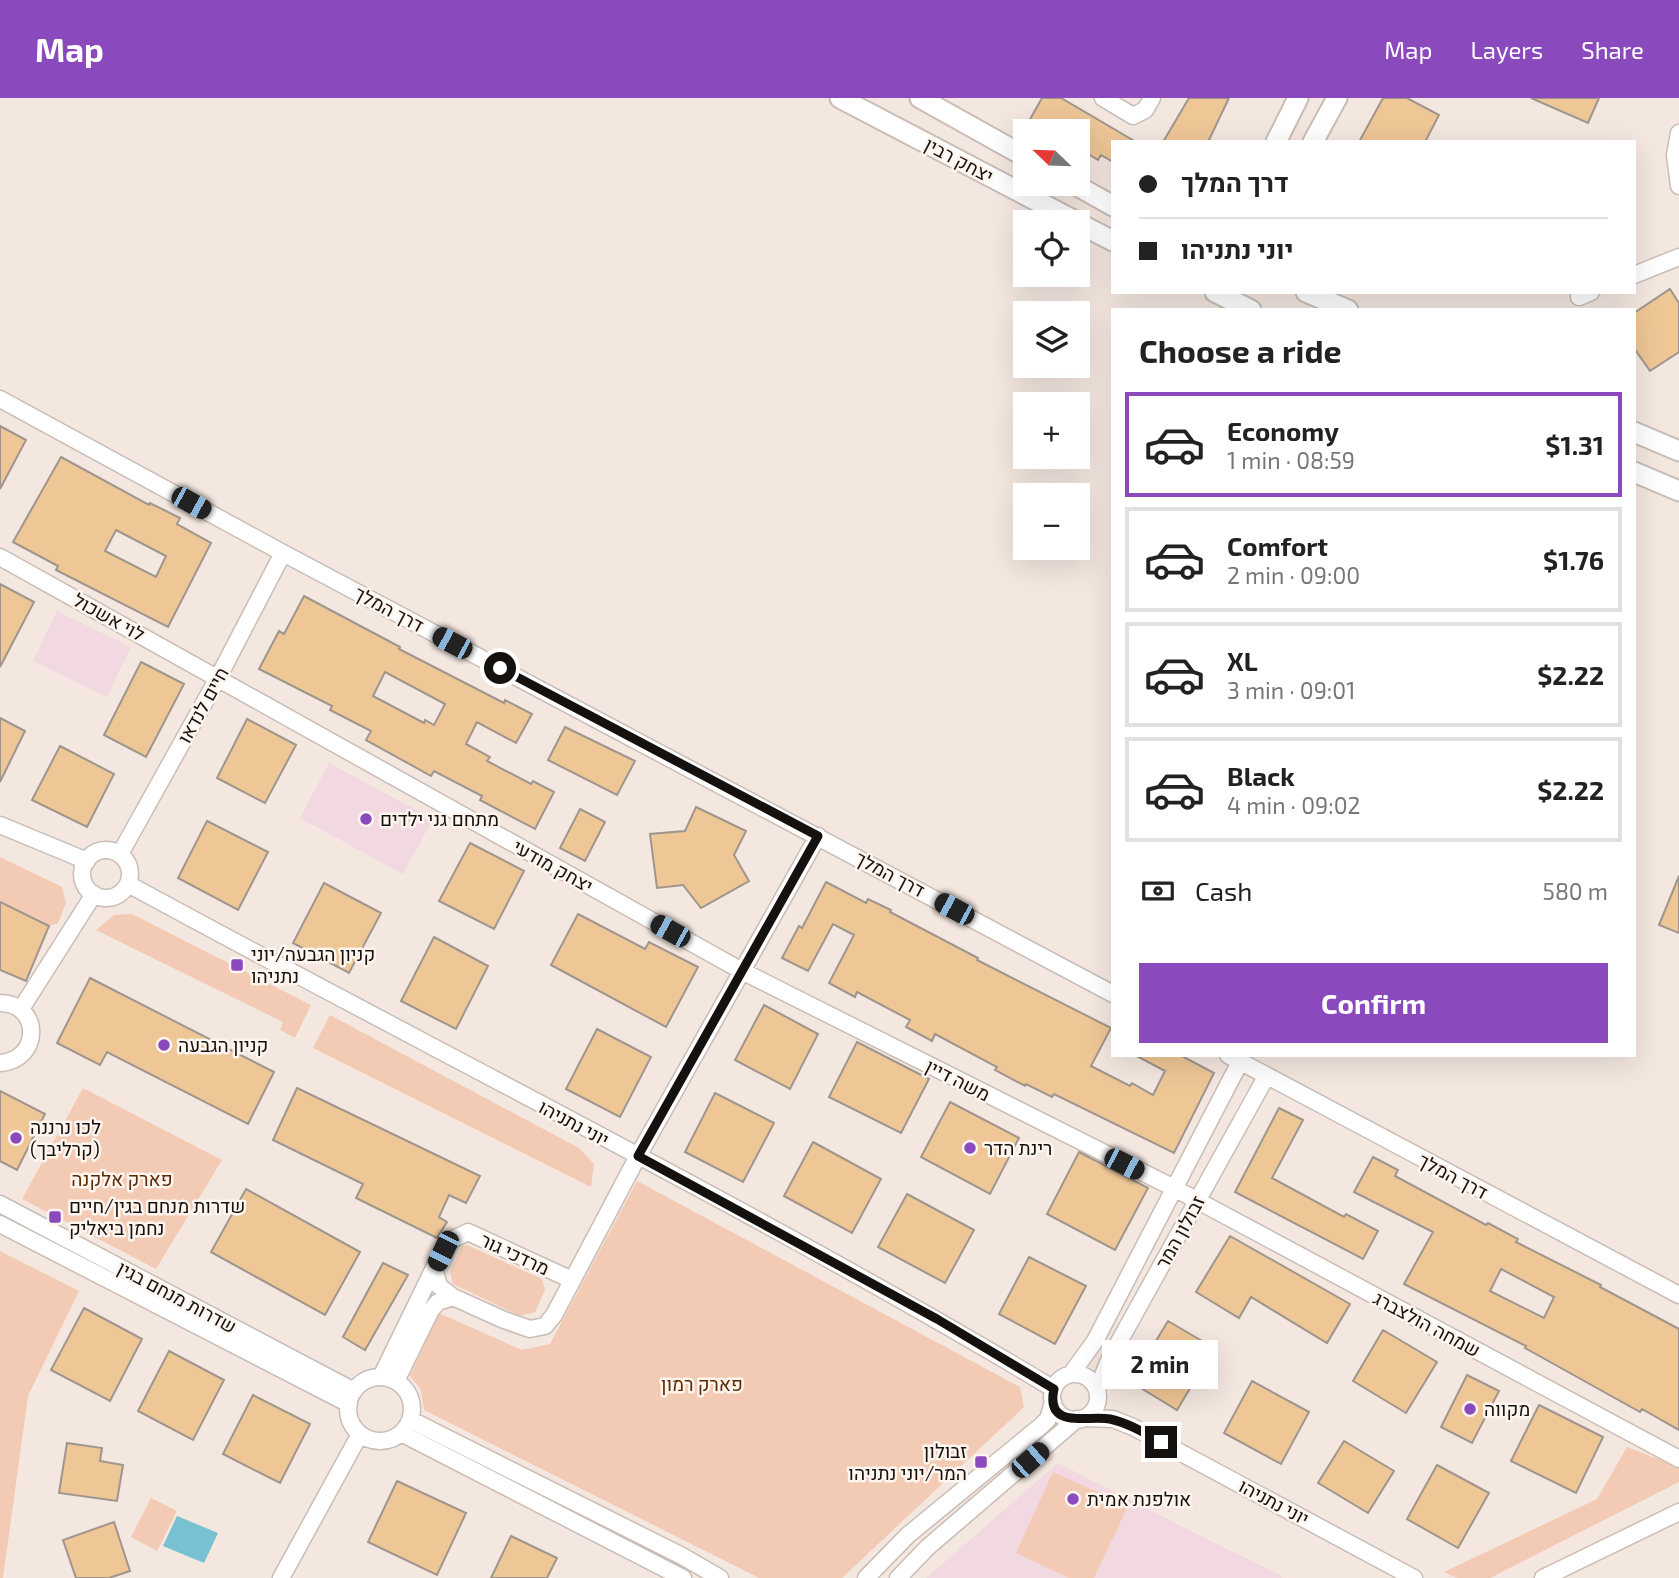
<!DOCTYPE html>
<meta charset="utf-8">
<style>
:root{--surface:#fff;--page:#f6f6f6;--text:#222;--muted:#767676;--line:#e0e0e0;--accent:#8b49be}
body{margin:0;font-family:"Exo 2",Heebo,sans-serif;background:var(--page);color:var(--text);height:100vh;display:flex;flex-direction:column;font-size:26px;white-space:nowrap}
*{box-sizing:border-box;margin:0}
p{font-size:23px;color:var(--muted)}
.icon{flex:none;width:38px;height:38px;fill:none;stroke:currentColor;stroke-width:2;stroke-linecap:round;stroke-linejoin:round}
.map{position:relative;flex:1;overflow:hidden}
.side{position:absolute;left:1111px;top:210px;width:525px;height:749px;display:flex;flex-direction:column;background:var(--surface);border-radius:0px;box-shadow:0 7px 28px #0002}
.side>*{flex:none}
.top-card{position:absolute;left:1111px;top:42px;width:525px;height:154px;border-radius:0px;box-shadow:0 7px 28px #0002;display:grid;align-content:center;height:154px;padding:0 28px;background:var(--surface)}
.needle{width:46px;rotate:293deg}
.controls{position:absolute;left:1013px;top:21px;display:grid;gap:14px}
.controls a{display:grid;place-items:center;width:77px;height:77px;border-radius:0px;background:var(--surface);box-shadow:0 7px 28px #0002;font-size:35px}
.end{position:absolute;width:32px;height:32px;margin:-16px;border:9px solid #15110f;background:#fff;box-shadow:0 0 0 4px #fff}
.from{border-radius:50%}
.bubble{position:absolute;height:49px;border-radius:0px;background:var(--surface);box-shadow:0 7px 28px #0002;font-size:23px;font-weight:700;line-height:49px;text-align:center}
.car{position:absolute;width:21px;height:42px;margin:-21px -10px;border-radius:9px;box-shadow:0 0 5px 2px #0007;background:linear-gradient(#222 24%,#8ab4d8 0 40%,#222 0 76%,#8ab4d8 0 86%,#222 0)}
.top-card b{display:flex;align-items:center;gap:24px;height:66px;font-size:26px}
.top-card b+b{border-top:2px solid var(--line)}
.top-card i{width:18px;height:18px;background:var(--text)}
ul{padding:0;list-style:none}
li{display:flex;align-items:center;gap:21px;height:105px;margin:0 14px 10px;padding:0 14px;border:4px solid var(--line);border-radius:0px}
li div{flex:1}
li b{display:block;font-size:26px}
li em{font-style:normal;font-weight:700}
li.on{border-color:var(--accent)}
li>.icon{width:63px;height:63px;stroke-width:1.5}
h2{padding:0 28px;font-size:32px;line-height:84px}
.pay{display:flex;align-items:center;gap:18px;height:77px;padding:0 28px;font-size:26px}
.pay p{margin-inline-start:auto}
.cta{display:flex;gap:14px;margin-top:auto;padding:14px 28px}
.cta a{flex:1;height:80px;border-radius:0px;background:var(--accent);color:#fff;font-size:28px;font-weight:700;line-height:80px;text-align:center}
header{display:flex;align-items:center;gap:42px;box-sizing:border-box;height:98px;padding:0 35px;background:var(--accent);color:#fff}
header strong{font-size:33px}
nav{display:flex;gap:38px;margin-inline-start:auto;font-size:24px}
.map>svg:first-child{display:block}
.education{fill:#f2d8e1}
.green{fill:#f3cbb4}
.water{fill:#77c1d2}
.building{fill:#efc696;stroke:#9e968d;stroke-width:2;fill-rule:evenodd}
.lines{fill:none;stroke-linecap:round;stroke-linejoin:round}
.minor-casing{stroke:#c9bdb6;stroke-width:19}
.major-casing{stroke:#c9bdb6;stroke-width:23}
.minor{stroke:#fff;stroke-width:16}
.major{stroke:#fff;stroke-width:19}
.route{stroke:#15110f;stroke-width:9}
.poi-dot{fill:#8b49be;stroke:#fff5ef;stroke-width:2.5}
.labels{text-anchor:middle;stroke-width:5;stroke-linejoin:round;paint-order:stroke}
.street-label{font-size:19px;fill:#15110f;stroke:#fff5ef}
.poi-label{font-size:19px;fill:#15110f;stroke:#fff5ef;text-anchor:start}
.park-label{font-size:19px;fill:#5d2b04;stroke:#fff5ef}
</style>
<header>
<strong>Map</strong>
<nav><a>Map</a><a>Layers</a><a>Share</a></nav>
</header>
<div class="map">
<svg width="1679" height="1480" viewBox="0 0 1679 1480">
<rect width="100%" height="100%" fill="#f4e7e0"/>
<path class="education" d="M 57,513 L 131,549 L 107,599 L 33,563 Z
M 329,665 L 433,721 L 403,776 L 300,720 Z
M 1058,1365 L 1199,1437 L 1282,1478 L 1281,1480 L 926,1480 Z"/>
<path class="green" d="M 0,759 L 62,789 L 66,805 L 58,825 L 49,828 L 0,804 Z
M 132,816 L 311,907 L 295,940 L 280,932 L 283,924 L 96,832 L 114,817 Z
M 330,917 L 579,1050 L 594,1066 L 591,1089 L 313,950 Z
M 83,990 L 222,1062 L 156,1171 L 22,1101 Z
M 637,1083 L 1020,1289 L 1024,1309 L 842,1480 L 759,1480 L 424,1312 L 421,1292 L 410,1278 L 439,1215 L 522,1252 L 550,1246 Z
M 467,1147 L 542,1181 L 545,1192 L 535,1214 L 520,1218 L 453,1186 L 450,1174 L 462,1148 Z
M 0,1153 L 79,1193 L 28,1298 L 3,1480 L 0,1480 Z
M 1627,1349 L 1679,1369 L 1679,1384 L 1490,1480 L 1457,1480 L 1444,1474 L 1597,1401 Z
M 1053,1374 L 1128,1408 L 1094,1480 L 1069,1480 L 1016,1455 Z
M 151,1400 L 177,1413 L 157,1453 L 131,1439 Z"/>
<path class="water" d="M 177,1418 L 218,1435 L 204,1465 L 163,1448 Z"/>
<path class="building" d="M 1042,0 L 1061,0 L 1136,44 L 1113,44 L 1113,64 L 1101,57 L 1098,62 L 1078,50 L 1078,33 L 1047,33 L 1029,23 Z
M 1189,0 L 1229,0 L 1208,44 L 1163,44 Z
M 1383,0 L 1407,0 L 1439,17 L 1425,44 L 1359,44 Z
M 1531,0 L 1599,0 L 1588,25 Z
M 1670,191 L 1679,205 L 1679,254 L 1650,273 L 1634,250 L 1634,215 Z
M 0,328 L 26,342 L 0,391 Z
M 61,359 L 149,407 L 150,405 L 180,420 L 177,426 L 211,445 L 168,529 L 56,472 L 58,468 L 13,444 ZM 116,432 L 166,458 L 156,479 L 105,453 Z
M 0,486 L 34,504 L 0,569 Z
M 304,498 L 400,549 L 399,551 L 504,605 L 505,602 L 532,616 L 516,645 L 477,624 L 466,646 L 490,659 L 487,663 L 531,686 L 533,683 L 554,694 L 535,731 L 480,702 L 482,698 L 434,673 L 431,678 L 366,642 L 371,633 L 330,612 L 332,608 L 259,571 L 279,533 L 284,536 ZM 385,574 L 445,606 L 434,627 L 425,622 L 424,625 L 373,598 Z
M 141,564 L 184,586 L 146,659 L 104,637 Z
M 0,620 L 25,633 L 0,684 Z
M 247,621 L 296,647 L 265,705 L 217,680 Z
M 565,629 L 635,663 L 617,697 L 548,662 Z
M 60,648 L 114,676 L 87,729 L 32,702 Z
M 696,709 L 746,733 L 734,757 L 749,783 L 701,810 L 683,787 L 657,790 L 650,736 L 685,733 Z
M 580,711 L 605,724 L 585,763 L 560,750 Z
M 207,723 L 268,754 L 238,812 L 178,780 Z
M 470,745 L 524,773 L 494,831 L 439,803 Z
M 1679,778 L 1679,835 L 1659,827 Z
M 826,784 L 866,805 L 868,801 L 891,812 L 890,814 L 978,860 L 977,862 L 1111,930 L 1091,968 L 1130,988 L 1132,985 L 1153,997 L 1165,973 L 1135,957 L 1180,957 L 1214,975 L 1174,1055 L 1054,996 L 1052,999 L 1026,986 L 1025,988 L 995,972 L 997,969 L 935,936 L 932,943 L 906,929 L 910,922 L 857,894 L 855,899 L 829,885 L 854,837 L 833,826 L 808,873 L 782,860 L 799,828 L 802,830 Z
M 324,785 L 381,815 L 349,875 L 293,845 Z
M 0,804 L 49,828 L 26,883 L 0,872 Z
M 578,816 L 645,851 L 649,844 L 698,869 L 666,929 L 551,867 Z
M 434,839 L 488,868 L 456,931 L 401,903 Z
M 90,880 L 274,974 L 248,1026 L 107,954 L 100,967 L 57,945 Z
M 764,907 L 818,936 L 790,991 L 735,962 Z
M 597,931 L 651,959 L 620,1019 L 566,991 Z
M 857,944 L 929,981 L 901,1035 L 829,999 Z
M 297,990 L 480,1078 L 466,1105 L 449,1097 L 439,1119 L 447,1124 L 437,1140 L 356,1100 L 363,1086 L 273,1042 Z
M 0,993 L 45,1016 L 17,1072 L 0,1063 Z
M 715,995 L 774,1025 L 743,1084 L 685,1054 Z
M 950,1004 L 1019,1040 L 990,1096 L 921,1059 Z
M 1279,1010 L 1303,1022 L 1272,1080 L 1344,1119 L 1346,1116 L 1378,1133 L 1363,1161 L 1235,1094 Z
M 813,1044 L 881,1081 L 852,1135 L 784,1098 Z
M 1079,1054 L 1148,1090 L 1115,1152 L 1047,1116 Z
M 1373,1059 L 1398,1072 L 1395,1078 L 1486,1127 L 1488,1125 L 1518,1141 L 1516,1144 L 1601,1187 L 1600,1189 L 1679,1231 L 1679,1332 L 1642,1311 L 1640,1314 L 1525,1250 L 1526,1248 L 1404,1186 L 1433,1134 L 1354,1094 ZM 1501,1171 L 1554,1199 L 1544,1220 L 1490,1193 Z
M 246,1091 L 360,1154 L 325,1217 L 211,1154 Z
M 907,1096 L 974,1132 L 945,1185 L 878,1149 Z
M 1230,1138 L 1350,1206 L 1327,1245 L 1251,1199 L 1239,1220 L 1196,1194 Z
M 1029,1159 L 1086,1188 L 1055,1246 L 999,1216 Z
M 383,1165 L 408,1177 L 365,1252 L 343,1239 Z
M 84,1210 L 142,1241 L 110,1303 L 51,1272 Z
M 1168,1223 L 1214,1250 L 1177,1312 L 1131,1284 Z
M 1383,1232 L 1437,1264 L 1406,1315 L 1353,1283 Z
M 169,1253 L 224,1282 L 193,1342 L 138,1313 Z
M 1467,1277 L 1499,1293 L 1472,1345 L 1441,1329 Z
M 1252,1283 L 1309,1314 L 1281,1366 L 1224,1335 Z
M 253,1297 L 310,1326 L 280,1385 L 223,1356 Z
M 1539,1307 L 1603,1339 L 1576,1395 L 1511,1363 Z
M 1344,1343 L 1394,1373 L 1368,1415 L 1318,1385 Z
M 67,1345 L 102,1350 L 100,1363 L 123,1367 L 117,1403 L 59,1395 Z
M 1437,1367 L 1489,1395 L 1458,1450 L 1407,1421 Z
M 397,1383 L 466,1415 L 437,1477 L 368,1444 Z
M 114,1424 L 130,1473 L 109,1480 L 76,1480 L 63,1442 Z
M 511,1438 L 557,1460 L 547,1480 L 491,1480 Z"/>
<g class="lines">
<g class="minor-casing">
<path id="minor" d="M 1103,0 L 1133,18 L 1145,12 L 1152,0
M 1679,35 L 1675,57 L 1679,88
M 1634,177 L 1679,159
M 1579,199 L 1591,194
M 0,301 L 283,455 L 1113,896
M 0,459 L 742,873 L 1174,1090 L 1679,1361
M 0,727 L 87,763
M82 776a24 24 0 1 1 48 0a24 24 0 1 1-48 0Z
M 120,756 L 218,580 L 283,455
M 128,786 C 436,954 752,1110 1054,1291
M 0,905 C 41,905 42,962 0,965
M 21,911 L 94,796
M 1228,957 L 1679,1197
M 0,1106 L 354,1293
M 0,1126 L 349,1306
M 572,1182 L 468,1134 L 447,1144 L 434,1170 L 439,1188 L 453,1199 L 504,1222 L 530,1231 L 545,1228 L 554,1217 L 638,1058 L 818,738
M 1071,1276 L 1095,1243 L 1240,964
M1052 1299a23 23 0 1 1 46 0a23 23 0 1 1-46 0Z
M348 1311a32 32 0 1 1 64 0a32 32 0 1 1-64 0Z
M 381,1279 L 434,1170
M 396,1283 L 431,1212 L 438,1204 L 453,1199
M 1097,1292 L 1110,1260 L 1266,979
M 1083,1320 L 1113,1321 L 1133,1329 L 1414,1480
M 411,1322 L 682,1458 L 720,1480
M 401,1335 L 683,1480
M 281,1480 L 360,1336
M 866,1480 L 908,1437 L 1042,1327 L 1048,1321 L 1053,1304
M 898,1480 L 928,1449 L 1077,1321
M 1543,1480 L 1679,1414"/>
</g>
<g class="major-casing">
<path id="major" d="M 840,0 L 1077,124
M 920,0 L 1026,59
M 1276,44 L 1298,0
M 1313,44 L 1337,0
M 1074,86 L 1113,108
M 1078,125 L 1113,143
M 1215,194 L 1251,212
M 1306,194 L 1348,212
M 1634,334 L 1679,353
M 1634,374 L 1679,393"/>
</g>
<use href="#minor" class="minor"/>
<use href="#major" class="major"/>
</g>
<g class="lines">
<path class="route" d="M 500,570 L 818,738 L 638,1058 L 937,1221 L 1054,1291 C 1045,1332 1088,1317 1110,1321 C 1128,1325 1145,1335 1161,1344"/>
</g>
<g class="poi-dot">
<circle cx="366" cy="721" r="7"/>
<rect x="230" y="860" width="14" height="14" rx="3.5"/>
<circle cx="164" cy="947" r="7"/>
<circle cx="16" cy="1040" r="7"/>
<circle cx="970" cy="1050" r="7"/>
<rect x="48" y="1112" width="14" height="14" rx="3.5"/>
<circle cx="1470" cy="1311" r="7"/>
<rect x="974" y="1357" width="14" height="14" rx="3.5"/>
<circle cx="1073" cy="1401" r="7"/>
</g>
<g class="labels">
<g class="street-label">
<text transform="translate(959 62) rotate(28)" y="7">יצחק רבין</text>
<text transform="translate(389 511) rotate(28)" y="7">דרך המלך</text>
<text transform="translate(109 519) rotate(29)" y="7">לוי אשכול</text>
<text transform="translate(203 607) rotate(-61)" y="7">חיים לנדאו</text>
<text transform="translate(553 768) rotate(29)" y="7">יצחק מודעי</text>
<text transform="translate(890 776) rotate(28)" y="7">דרך המלך</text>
<text transform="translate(958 982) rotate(27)" y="7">משה דיין</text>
<text transform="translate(574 1025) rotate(28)" y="7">יוני נתניהו</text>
<text transform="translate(1453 1078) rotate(28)" y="7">דרך המלך</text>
<text transform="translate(1180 1134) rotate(-61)" y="7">זבולון המר</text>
<text transform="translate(515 1156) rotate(25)" y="7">מרדכי גור</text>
<text transform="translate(177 1199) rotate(28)" y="7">שדרות מנחם בגין</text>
<text transform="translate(1427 1226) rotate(28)" y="7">שמחה הולצברג</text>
<text transform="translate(1274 1404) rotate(28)" y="7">יוני נתניהו</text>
</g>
<g class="poi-label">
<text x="380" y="728">מתחם גני ילדים</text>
<text x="251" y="863">קניון הגבעה/יוני<tspan x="251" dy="22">נתניהו</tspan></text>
<text x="178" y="954">קניון הגבעה</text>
<text x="30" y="1036">לכו נרננה<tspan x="30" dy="22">(קרליבך)</tspan></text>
<text x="984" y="1057">רינת הדר</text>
<text x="69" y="1115">שדרות מנחם בגין/חיים<tspan x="69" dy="22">נחמן ביאליק</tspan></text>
<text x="1484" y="1318">מקווה</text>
<text x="967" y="1360" text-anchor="end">זבולון<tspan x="967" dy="22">המר/יוני נתניהו</tspan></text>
<text x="1087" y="1408">אולפנת אמית</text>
</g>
<g class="park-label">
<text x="122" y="1088">פארק אלקנה</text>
<text x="702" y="1293">פארק רמון</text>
</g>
</g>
</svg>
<div class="controls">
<a><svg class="needle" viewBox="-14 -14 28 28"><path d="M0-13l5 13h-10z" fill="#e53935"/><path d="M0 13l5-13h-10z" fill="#767676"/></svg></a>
<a><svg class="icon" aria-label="locate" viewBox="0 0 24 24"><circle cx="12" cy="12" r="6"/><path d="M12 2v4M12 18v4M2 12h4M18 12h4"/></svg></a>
<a><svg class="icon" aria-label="layers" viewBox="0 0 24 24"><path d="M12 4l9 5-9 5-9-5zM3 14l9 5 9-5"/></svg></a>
<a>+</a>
<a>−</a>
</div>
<i class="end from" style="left:500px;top:570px"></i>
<i class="end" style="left:1161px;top:1344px"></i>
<div class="bubble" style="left:1102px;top:1242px;width:116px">2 min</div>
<i class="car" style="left:191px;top:405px;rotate:119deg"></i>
<i class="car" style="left:452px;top:545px;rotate:298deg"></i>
<i class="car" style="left:954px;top:811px;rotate:298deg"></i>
<i class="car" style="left:670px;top:833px;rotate:299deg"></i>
<i class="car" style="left:1124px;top:1066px;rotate:117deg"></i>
<i class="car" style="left:443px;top:1153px;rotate:206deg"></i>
<i class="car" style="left:1030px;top:1362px;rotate:49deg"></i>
<div class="top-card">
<b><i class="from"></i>דרך המלך</b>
<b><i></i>יוני נתניהו</b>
</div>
<section class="side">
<h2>Choose a ride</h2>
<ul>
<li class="on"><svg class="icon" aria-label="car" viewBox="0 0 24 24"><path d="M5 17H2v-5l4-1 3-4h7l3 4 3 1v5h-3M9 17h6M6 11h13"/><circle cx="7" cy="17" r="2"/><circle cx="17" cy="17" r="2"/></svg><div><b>Economy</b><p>1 min · 08:59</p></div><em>$1.31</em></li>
<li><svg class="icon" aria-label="car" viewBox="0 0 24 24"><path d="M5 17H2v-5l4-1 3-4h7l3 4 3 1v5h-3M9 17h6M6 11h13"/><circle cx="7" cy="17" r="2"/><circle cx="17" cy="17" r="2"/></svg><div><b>Comfort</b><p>2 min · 09:00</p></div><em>$1.76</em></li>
<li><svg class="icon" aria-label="car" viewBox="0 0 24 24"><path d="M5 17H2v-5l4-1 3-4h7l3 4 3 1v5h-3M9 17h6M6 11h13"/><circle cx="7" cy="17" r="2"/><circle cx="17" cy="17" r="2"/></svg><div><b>XL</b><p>3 min · 09:01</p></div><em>$2.22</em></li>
<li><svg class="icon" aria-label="car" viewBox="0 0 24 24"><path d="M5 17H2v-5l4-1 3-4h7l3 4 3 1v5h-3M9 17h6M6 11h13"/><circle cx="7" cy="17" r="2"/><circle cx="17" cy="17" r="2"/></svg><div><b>Black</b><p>4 min · 09:02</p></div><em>$2.22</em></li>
</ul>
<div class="pay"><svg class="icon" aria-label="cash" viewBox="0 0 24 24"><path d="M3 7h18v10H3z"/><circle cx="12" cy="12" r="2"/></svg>Cash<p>580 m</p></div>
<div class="cta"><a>Confirm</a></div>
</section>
</div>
